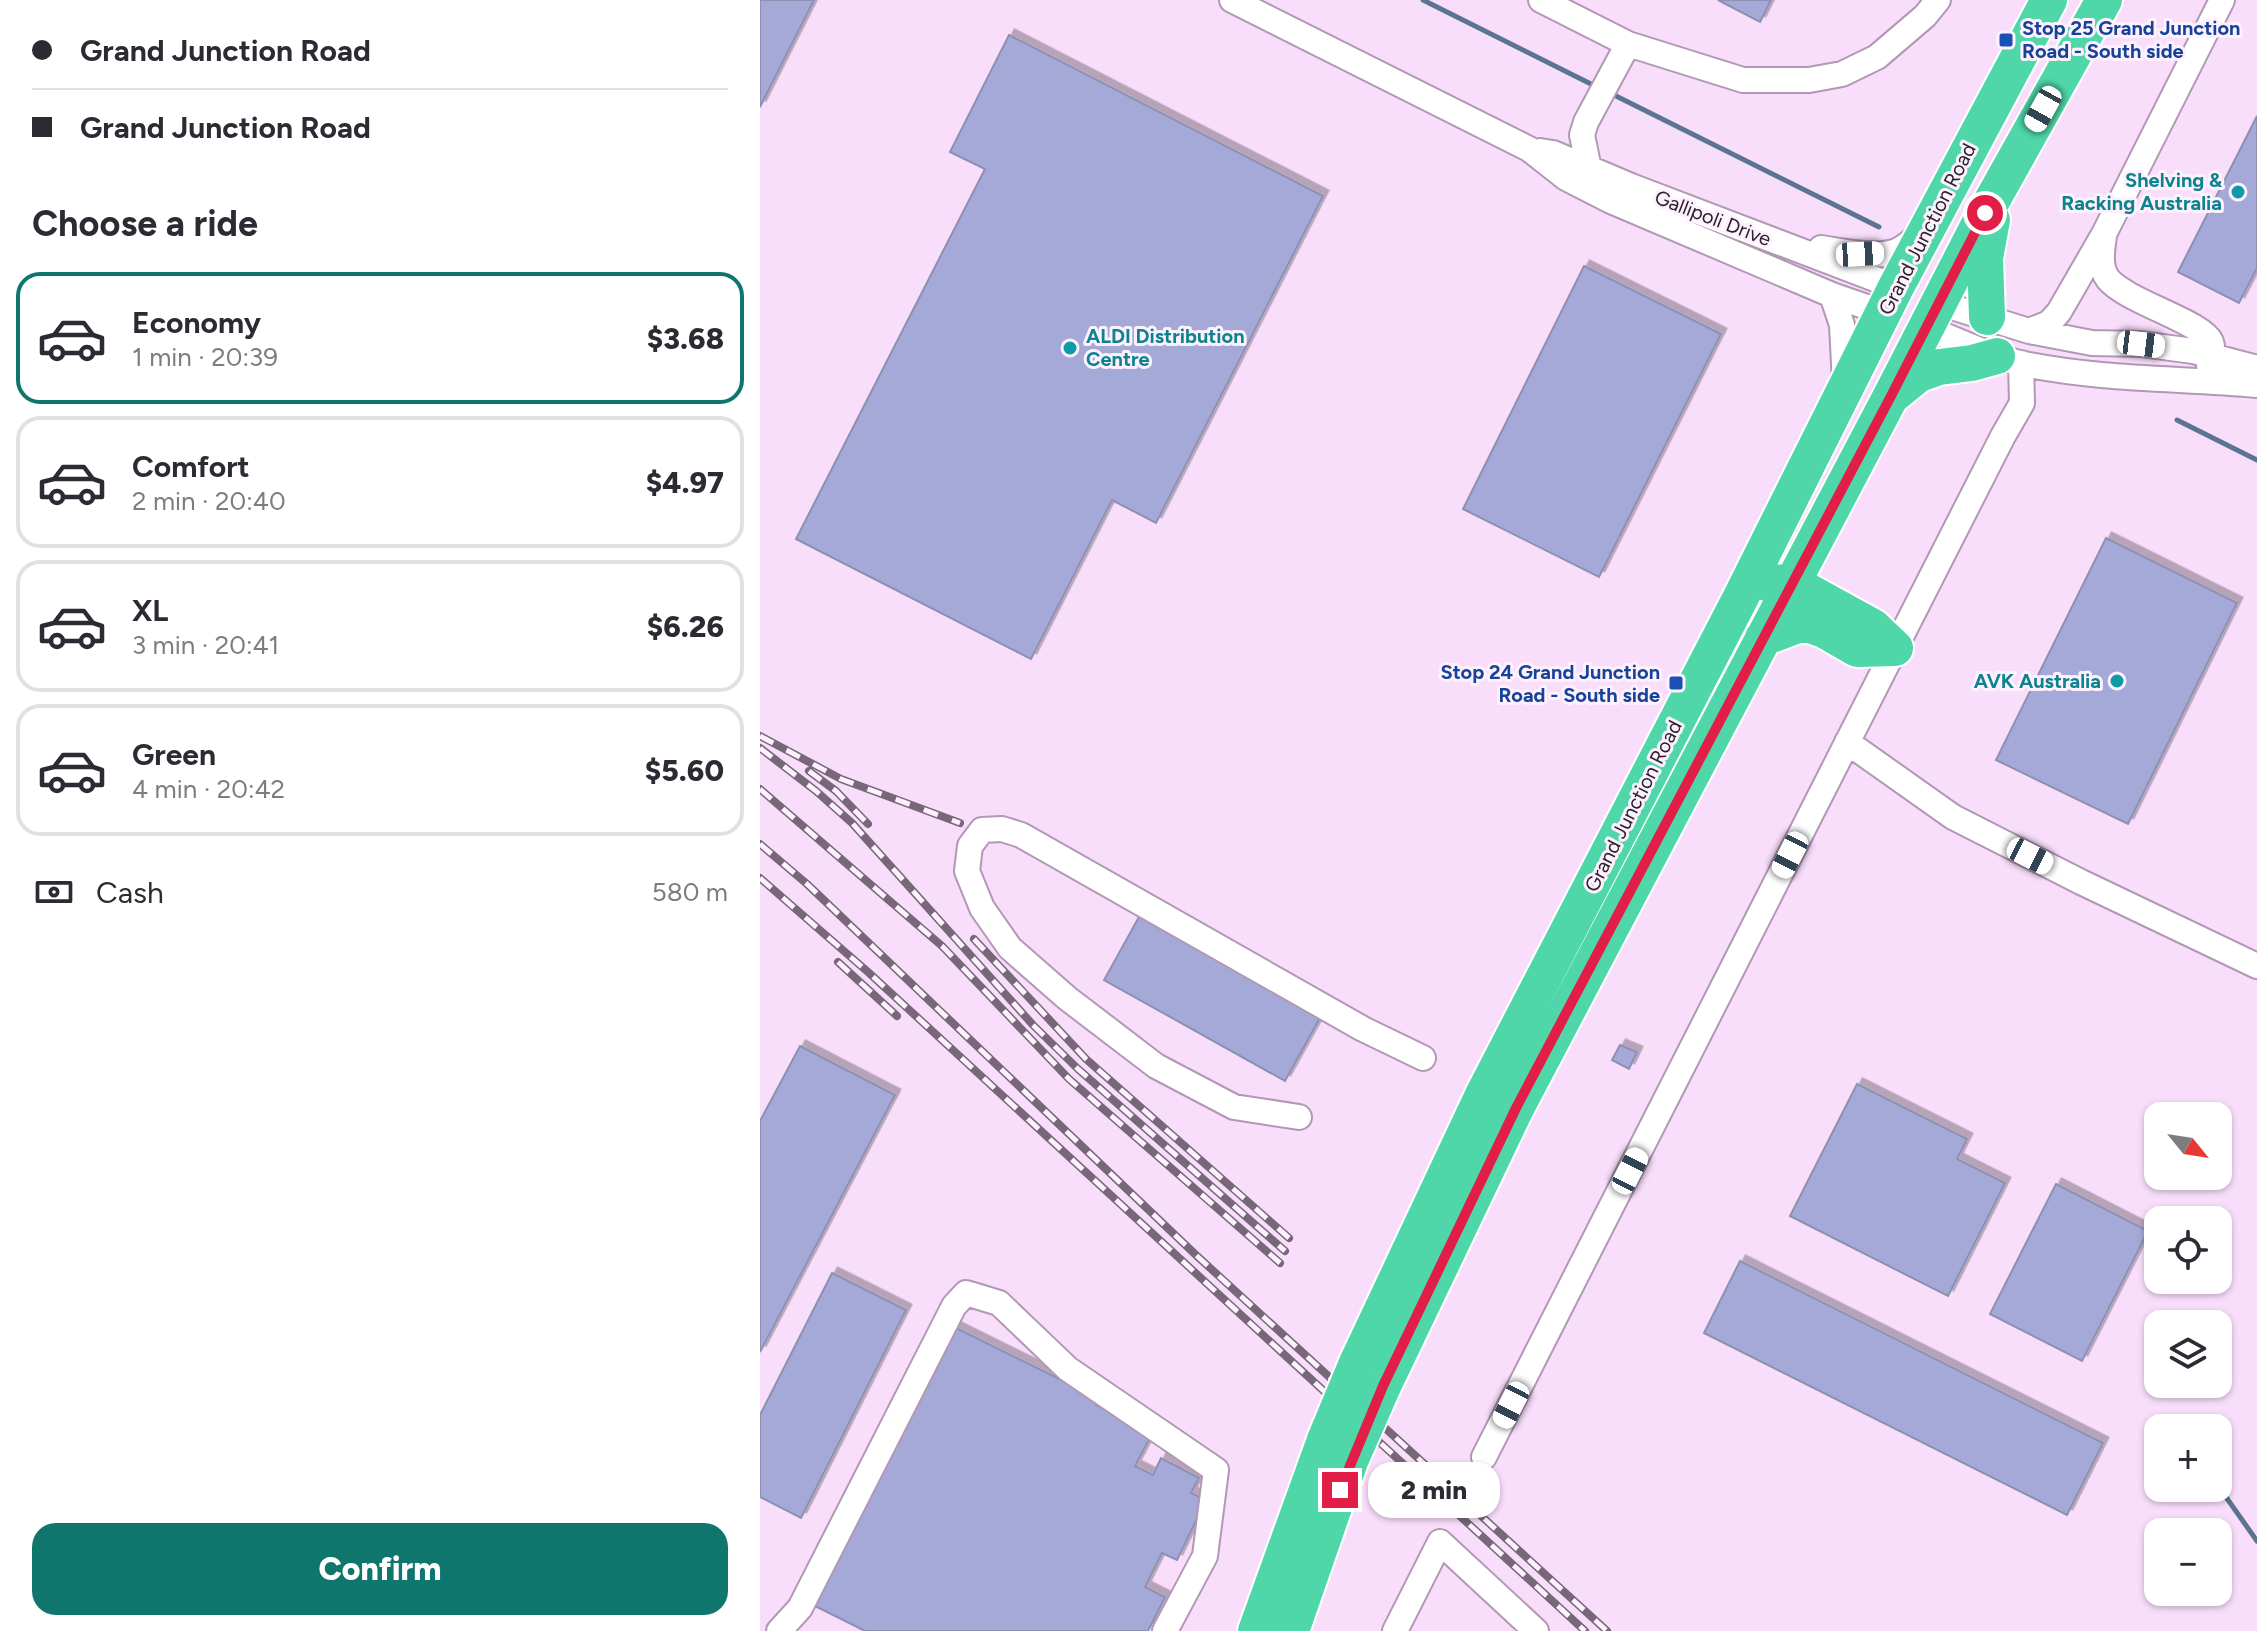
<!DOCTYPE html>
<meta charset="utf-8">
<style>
:root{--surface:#fff;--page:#f7f7f7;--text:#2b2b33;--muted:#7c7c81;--line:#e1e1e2;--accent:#0f766e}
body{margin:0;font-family:Figtree,sans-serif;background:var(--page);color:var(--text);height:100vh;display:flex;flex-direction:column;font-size:30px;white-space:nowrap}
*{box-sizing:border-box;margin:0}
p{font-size:26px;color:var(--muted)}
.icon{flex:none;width:44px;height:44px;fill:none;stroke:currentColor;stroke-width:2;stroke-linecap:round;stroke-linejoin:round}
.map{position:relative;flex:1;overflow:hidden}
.details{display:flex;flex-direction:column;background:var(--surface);width:760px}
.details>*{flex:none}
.top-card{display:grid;align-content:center;height:176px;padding:0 32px;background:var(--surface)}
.needle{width:52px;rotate:120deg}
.controls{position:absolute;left:1384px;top:1102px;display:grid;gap:16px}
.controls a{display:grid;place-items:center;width:88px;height:88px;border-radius:16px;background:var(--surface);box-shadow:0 2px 6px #0004;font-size:40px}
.end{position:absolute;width:36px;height:36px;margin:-18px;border:10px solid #e11d48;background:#fff;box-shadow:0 0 0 4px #fff}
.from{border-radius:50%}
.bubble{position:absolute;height:56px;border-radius:24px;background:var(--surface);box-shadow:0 2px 6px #0004;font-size:26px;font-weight:800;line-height:56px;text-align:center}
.car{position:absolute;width:24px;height:48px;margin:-24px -12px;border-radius:10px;box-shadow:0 0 6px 2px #0007;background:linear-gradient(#fff 24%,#345 0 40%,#fff 0 76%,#345 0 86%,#fff 0)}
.top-card b{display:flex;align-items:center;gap:28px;height:76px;font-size:30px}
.top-card b+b{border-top:2px solid var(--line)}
.top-card i{width:20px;height:20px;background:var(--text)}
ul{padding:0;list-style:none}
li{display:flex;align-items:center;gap:24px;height:132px;margin:0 16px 12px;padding:0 16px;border:4px solid var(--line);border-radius:24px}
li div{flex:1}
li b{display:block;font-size:30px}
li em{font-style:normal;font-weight:800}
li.current{border-color:var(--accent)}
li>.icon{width:72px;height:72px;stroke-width:1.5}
h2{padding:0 32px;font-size:36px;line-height:96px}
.pay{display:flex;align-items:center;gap:20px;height:88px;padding:0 32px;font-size:30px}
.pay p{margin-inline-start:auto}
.action{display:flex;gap:16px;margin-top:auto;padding:16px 32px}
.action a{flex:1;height:92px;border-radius:24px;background:var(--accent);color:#fff;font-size:32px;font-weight:800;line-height:92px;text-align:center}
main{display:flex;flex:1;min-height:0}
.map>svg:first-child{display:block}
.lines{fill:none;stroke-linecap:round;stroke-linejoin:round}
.stream{stroke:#5b748f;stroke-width:5}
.building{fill:#a5a9d8;stroke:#8d90b1;stroke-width:2;filter:url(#shadow)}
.minor-casing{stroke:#b198b4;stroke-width:28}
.highway-casing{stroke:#fff;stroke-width:40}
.minor{stroke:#fff;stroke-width:24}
.highway{stroke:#4fd7a9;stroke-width:36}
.rail-casing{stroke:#776779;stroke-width:8}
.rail{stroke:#fcf1fd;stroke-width:5;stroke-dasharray:15;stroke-linecap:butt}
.highway-bridge-casing{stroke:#fff;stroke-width:40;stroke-linecap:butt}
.highway-bridge{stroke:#4fd7a9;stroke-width:36}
.route{stroke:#e11d48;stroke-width:10}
.transit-dot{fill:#1a4fb4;stroke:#fcf1fd;stroke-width:3}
.culture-dot{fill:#0f9aa8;stroke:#fcf1fd;stroke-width:3}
.labels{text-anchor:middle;stroke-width:6;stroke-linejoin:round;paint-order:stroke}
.transit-label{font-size:20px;font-weight:bold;fill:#164399;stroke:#fcf1fd;text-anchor:start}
.culture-label{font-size:20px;font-weight:bold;fill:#0d838f;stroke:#fcf1fd;text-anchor:end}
.street-label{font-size:20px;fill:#2b212c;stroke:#fcf1fd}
</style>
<main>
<section class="details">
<div class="top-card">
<b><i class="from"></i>Grand Junction Road</b>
<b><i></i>Grand Junction Road</b>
</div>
<h2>Choose a ride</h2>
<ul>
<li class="current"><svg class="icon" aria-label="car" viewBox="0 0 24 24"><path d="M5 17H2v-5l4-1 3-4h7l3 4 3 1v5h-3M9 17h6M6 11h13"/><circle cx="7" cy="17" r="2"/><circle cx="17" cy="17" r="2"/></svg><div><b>Economy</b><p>1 min · 20:39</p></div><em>$3.68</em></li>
<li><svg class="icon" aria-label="car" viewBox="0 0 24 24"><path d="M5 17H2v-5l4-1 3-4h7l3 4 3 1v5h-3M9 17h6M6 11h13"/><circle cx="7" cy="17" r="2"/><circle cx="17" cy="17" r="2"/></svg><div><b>Comfort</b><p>2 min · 20:40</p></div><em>$4.97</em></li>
<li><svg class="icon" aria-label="car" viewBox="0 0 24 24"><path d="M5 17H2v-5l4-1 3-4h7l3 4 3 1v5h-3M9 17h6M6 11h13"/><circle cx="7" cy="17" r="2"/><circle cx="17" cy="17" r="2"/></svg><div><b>XL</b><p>3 min · 20:41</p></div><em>$6.26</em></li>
<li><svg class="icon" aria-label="car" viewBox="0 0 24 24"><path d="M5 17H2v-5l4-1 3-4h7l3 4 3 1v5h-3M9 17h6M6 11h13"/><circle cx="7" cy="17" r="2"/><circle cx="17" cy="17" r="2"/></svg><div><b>Green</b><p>4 min · 20:42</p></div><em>$5.60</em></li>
</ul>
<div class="pay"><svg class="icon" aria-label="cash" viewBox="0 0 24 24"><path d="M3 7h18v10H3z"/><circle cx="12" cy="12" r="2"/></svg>Cash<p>580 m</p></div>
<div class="action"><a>Confirm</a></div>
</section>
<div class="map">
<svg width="1497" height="1631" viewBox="0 0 1497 1631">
<defs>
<filter id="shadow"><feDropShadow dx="5.5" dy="-5.5" stdDeviation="0" flood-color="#0004"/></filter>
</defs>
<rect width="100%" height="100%" fill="#f8defb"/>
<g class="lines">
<path class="stream" d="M 663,0 L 837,87
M 850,93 L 1119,227
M 1417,420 L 1497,460
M 1464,1482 L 1461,1490 L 1497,1541"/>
</g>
<path class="building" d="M 0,0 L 54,0 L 0,107 Z
M 958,0 L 1011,0 L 1000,22 Z
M 249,35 L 563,196 L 396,523 L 352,500 L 271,659 L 36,539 L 225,169 L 190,152 Z
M 1497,116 L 1497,268 L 1479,303 L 1418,272 Z
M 824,266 L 961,334 L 839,577 L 703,509 Z
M 1346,538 L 1477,603 L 1368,824 L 1236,760 Z
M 380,915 L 561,1016 L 525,1081 L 344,980 Z
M 860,1045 L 877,1052 L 869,1069 L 852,1060 Z
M 40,1046 L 135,1095 L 0,1352 L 0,1121 Z
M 1097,1084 L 1207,1139 L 1197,1159 L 1245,1183 L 1188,1296 L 1030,1216 Z
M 1296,1184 L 1388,1231 L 1322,1361 L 1230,1314 Z
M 980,1261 L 1343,1443 L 1307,1515 L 944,1333 Z
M 72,1273 L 146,1310 L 41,1518 L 0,1497 L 0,1415 Z
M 192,1326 L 340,1399 L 336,1405 L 392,1434 L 375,1466 L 393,1475 L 401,1458 L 439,1478 L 431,1493 L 446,1500 L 417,1560 L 402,1553 L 385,1587 L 405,1597 L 388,1631 L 105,1631 L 53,1605 Z"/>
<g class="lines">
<g class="minor-casing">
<path id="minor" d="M 472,0 L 769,149 L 806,178 L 851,201 L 1072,295 L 1124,313
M 781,0 L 868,44 L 983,80 L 1049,80 L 1082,74 L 1117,57 L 1165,16 L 1178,0
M 780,151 L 793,153 L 871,186 L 1136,287
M 829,169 L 822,135 L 826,122 L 868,44
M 1344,236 C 1342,250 1339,267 1348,279 C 1367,302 1443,322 1451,342 C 1454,350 1451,358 1449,366
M 1061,248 C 1082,251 1114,258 1134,252 C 1144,249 1153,240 1161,233
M 1072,295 L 1082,325 L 1085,384
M 1179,303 L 1269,331 L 1332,343 L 1381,344 L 1433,351 L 1497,368
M 1166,328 C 1198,340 1231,357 1264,364 C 1341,380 1419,378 1497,385
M 1269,331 L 1289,323 L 1299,312 L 1344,234 L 1462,0
M 1087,742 L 1193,817 L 1321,882 L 1497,966
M 539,1117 L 474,1107 L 396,1066 L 307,998 L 250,948 L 222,908 L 207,871 L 210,846 L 222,830 L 242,829 L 261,835 L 603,1029 L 663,1058
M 724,1457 L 1243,436 L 1262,403 L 1261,363
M 19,1631 L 40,1608 L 194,1306 L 206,1293 L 239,1303 L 308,1369 L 456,1470 L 445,1556 L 405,1631
M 635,1631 L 680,1542 L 776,1631"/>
</g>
<g class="highway-casing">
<path id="highway" d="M 1227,317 L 1225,258 L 1232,220
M 1133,395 L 1159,374 L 1179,367 L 1212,363 L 1237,356
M 1007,583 L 1031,582 L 1113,627 L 1135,648
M 1003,638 L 1038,625 L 1050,625 L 1064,630 L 1097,649 L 1135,648
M 597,1363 L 724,1093 L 981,597 L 1136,287 L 1289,0
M 623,1386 L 756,1108 L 1131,396 L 1225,213 L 1344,0
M 496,1631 L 565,1440
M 531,1631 L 590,1461"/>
</g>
<use href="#minor" class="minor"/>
<use href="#highway" class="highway"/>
<g class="rail-casing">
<path id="rail" d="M 0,736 L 81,779 L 200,823
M 0,748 L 56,791 L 92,823 L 273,1025 L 318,1069 L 525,1251
M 49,771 L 76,791 L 108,824
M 0,789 L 182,946 L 309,1079 L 520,1263
M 0,844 L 47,884 L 437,1256 L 847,1631
M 0,878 L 108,972 L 825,1631
M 214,939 L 326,1059 L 529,1238
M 78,962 L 137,1016"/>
</g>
<use href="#rail" class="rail"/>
<g class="highway-bridge-casing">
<path id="highway-bridge" d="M 565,1440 L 597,1363
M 590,1461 L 623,1386"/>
</g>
<use href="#highway-bridge" class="highway-bridge"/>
</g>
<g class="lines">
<path class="route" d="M 580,1490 L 623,1386 L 756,1108 L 1131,396 L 1225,213"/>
</g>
<g class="transit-dot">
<rect x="1238" y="32" width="16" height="16" rx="4"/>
<rect x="908" y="675" width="16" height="16" rx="4"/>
</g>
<g class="culture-dot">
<circle cx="1478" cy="192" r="8"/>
<circle cx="310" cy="348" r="8"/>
<circle cx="1357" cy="681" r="8"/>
</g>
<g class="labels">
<g class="transit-label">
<text x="1262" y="35">Stop 25 Grand Junction<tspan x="1262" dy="23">Road - South side</tspan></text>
<text x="900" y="679" text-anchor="end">Stop 24 Grand Junction<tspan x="900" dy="23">Road - South side</tspan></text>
</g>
<g class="culture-label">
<text x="1462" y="187">Shelving &amp;<tspan x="1462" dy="23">Racking Australia</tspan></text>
<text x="326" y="343" text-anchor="start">ALDI Distribution<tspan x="326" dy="23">Centre</tspan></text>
<text x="1341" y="688">AVK Australia</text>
</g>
<g class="street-label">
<text transform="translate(953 218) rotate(21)" y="7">Gallipoli Drive</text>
<text transform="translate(1167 229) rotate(-63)" y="7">Grand Junction Road</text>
<text transform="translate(873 806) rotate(-63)" y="7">Grand Junction Road</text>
</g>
</g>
</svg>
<div class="controls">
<a><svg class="needle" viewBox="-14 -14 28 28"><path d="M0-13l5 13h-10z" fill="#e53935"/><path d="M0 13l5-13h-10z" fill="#7c7c81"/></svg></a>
<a><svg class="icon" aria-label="locate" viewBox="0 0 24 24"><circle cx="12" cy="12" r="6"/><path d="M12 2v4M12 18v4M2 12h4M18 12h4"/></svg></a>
<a><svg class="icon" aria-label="layers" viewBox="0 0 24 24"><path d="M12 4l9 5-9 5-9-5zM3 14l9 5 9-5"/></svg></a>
<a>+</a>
<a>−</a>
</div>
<i class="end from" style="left:1225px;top:213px"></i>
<i class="end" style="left:580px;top:1490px"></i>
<div class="bubble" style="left:608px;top:1462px;width:132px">2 min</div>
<i class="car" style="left:1283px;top:109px;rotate:209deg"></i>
<i class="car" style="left:1100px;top:254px;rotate:87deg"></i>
<i class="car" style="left:1381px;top:344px;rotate:97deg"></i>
<i class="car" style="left:1030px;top:855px;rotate:207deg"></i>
<i class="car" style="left:1270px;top:856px;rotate:117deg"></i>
<i class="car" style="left:870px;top:1171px;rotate:27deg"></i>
<i class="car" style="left:751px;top:1405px;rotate:207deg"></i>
</div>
</main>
